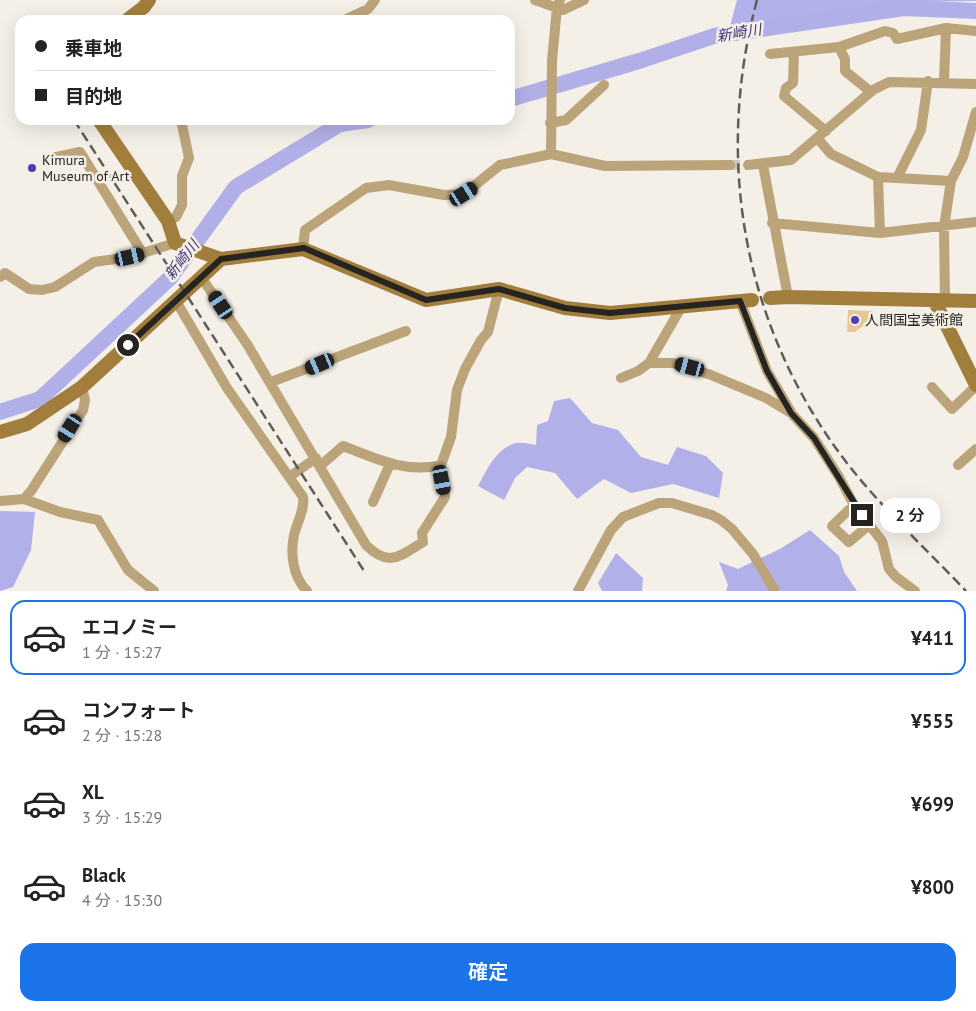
<!DOCTYPE html>
<html lang="ja">
<meta charset="utf-8">
<style>
:root{--surface:#fff;--page:#f2f2f2;--text:#222;--muted:#767676;--line:#e0e0e0;--accent:#1a73e8}
body{margin:0;font-family:"PT Sans","Noto Sans JP",sans-serif;background:var(--page);color:var(--text);height:100vh;display:flex;flex-direction:column;font-size:19px;white-space:nowrap}
*{box-sizing:border-box;margin:0}
p{font-size:16px;color:var(--muted)}
.icon{flex:none;width:28px;height:28px;fill:none;stroke:currentColor;stroke-width:2;stroke-linecap:round;stroke-linejoin:round}
.map{position:relative;height:591px;overflow:hidden}
.side{display:flex;flex-direction:column;background:var(--surface);flex:1}
.side>*{flex:none}
.top-card{position:absolute;left:15px;top:15px;width:500px;height:110px;border-radius:15px;box-shadow:0 5px 20px #0002;display:grid;align-content:center;height:110px;padding:0 20px;background:var(--surface)}
.end{position:absolute;width:22px;height:22px;margin:-11px;border:6px solid #262421;background:#fff;box-shadow:0 0 0 2px #fff}
.from{border-radius:50%}
.bubble{position:absolute;height:35px;border-radius:15px;background:var(--surface);box-shadow:0 5px 20px #0002;font-size:16px;font-weight:600;line-height:35px;text-align:center}
.car{position:absolute;width:15px;height:30px;margin:-15px -8px;border-radius:6px;box-shadow:0 0 4px 1px #0007;background:linear-gradient(#222 24%,#8ab4d8 0 40%,#222 0 76%,#8ab4d8 0 86%,#222 0)}
.top-card b{display:flex;align-items:center;gap:18px;height:48px;font-size:19px}
.top-card b+b{border-top:1px solid var(--line)}
.top-card i{width:12px;height:12px;background:var(--text)}
ul{padding:9px 0 0;list-style:none}
li{display:flex;align-items:center;gap:15px;height:75px;margin:0 10px 8px;padding:0 10px;border:2px solid transparent;border-radius:15px}
li div{flex:1}
li b{display:block;font-size:19px}
li em{font-style:normal;font-weight:600}
li.current{border-color:var(--accent)}
li>.icon{width:45px;height:45px;stroke-width:1.5}
.cta{display:flex;gap:10px;margin-top:auto;padding:10px 20px}
.cta a{flex:1;height:58px;border-radius:15px;background:var(--accent);color:#fff;font-size:20px;font-weight:600;line-height:58px;text-align:center}
.map>svg:first-child{display:block}
.forest{fill:#b2b0e8}
.lines{fill:none;stroke-linecap:round;stroke-linejoin:round}
.river{stroke:#b1afe7;stroke-width:16}
.building{fill:#e8c892}
.street-tunnel{stroke:#cbc6bf;stroke-width:10;stroke-dasharray:10 5;stroke-linecap:butt}
.street{stroke:#bca47a;stroke-width:10}
.secondary{stroke:#a27e3c;stroke-width:14}
.rail{stroke:#605d59;stroke-width:2.5;stroke-dasharray:10 5;stroke-linecap:butt}
.route{stroke:#262421;stroke-width:6}
.poi-dot{fill:#533bb2;stroke:#f4efe7;stroke-width:2}
.labels{text-anchor:middle;stroke-width:5;stroke-linejoin:round;paint-order:stroke}
.poi-label{font-size:14px;fill:#262421;stroke:#f4efe7;text-anchor:start}
.water-label{font-size:15px;font-style:italic;fill:#3f3678;stroke:#f4efe7}
</style>
<div class="map">
<svg width="976" height="591" viewBox="0 0 976 591">
<rect width="100%" height="100%" fill="#f4efe7"/>
<path class="forest" d="M 737,0 L 976,0 L 976,1 L 910,2 L 730,26 Z
M 570,398 L 592,423 L 618,430 L 641,457 L 668,465 L 677,447 L 706,456 L 723,473 L 719,498 L 673,484 L 631,493 L 604,479 L 577,499 L 555,473 L 527,467 L 515,478 L 504,500 L 478,486 C 487,470 496,448 516,443 C 522,442 530,444 536,445 L 537,425 L 548,421 L 554,401 Z
M 0,511 L 35,512 L 31,550 L 13,587 L 0,591 Z
M 810,530 L 839,556 L 844,572 L 857,591 L 726,591 L 728,585 L 719,562 L 738,569 L 780,549 Z
M 616,553 L 643,578 L 642,591 L 602,591 L 598,583 Z"/>
<g class="lines">
<path class="river" d="M 510,99 L 639,61 L 714,36 L 904,8 L 976,11
M 0,412 L 40,399 L 170,278 L 236,187 L 340,124 L 368,120"/>
</g>
<path class="building" d="M 848,310 L 872,311 L 868,322 L 855,332 L 847,332 Z"/>
<g class="lines">
<path class="street-tunnel" d="M 730,165 L 748,165"/>
<path class="street" d="M 535,0 L 563,10 L 584,0
M 344,20 L 368,9 L 375,0
M 839,47 L 845,59 L 845,71 L 871,92
M 794,52 L 793,83 L 786,88 L 784,96 L 826,131
M 770,54 L 839,47 L 885,31 L 893,33 L 897,39 L 946,28 L 976,31
M 944,82 L 946,28
M 550,123 L 566,120 L 604,85
M 818,139 L 831,154 L 878,177 L 951,181
M 551,154 L 552,61 L 557,7 L 560,0
M 52,158 L 80,152 L 143,254
M 748,165 L 791,160 L 873,90 L 889,82 L 976,84
M 763,165 L 788,297
M 878,177 L 880,233
M 897,178 L 921,130 L 928,81
M 168,221 L 176,217 L 182,205 L 182,176 L 189,158 L 181,120
M 772,223 L 880,233 L 976,222
M 303,249 L 305,230 L 366,188 L 389,185 L 444,195 L 464,194 L 500,165 L 551,154 L 605,166 L 730,165
M 0,277 L 5,273 L 29,289 L 42,290 L 55,287 L 94,262 L 130,257 L 175,243
M 201,277 L 247,344 L 366,545 C 389,568 400,556 423,542 L 422,533 L 445,497 L 441,465 L 451,437 L 457,390 L 465,369 L 481,340 L 488,332 L 499,289
M 945,300 L 944,227 L 951,181 L 963,157 L 976,112
M 176,301 L 227,388 L 303,497 C 305,510 297,522 294,535 C 290,554 293,577 307,591
M 740,301 L 767,371 L 791,412
M 649,363 L 673,363 L 711,375 L 766,398 L 791,413 L 814,438 L 839,477 L 854,505 L 882,541 L 889,569 L 896,577 L 915,591
M 621,378 L 638,371 L 649,363 L 682,306
M 271,382 L 406,331
M 932,387 L 952,409 L 976,386
M 958,465 L 976,449
M 320,466 L 343,446 C 375,458 406,474 441,465
M 289,477 L 316,458
M 24,499 L 60,512 L 98,520 L 128,570 L 154,591
M 0,501 L 24,499 L 31,491 L 83,410 L 85,400 L 82,387
M 373,502 L 390,464
M 854,505 L 832,526 L 849,542 L 869,525
M 578,591 L 611,530 L 623,517 L 659,503 L 672,503 L 712,515 L 721,520 L 732,529 L 753,554 L 775,591"/>
<path class="secondary" d="M 127,20 L 144,7 L 149,0
M 99,120 L 168,221 L 175,243 L 221,259
M 770,298 L 788,297 L 976,301
M 934,300 L 976,385
M 0,432 L 27,424 L 82,387 L 221,259 L 303,249 L 426,300 L 499,289 L 565,308 L 610,313 L 752,300"/>
<path class="rail" d="M 757,0 C 713,164 745,333 850,467 C 885,511 927,550 966,591
M 74,120 L 366,574"/>
</g>
<g class="lines">
<path class="route" d="M 128,345 L 221,259 L 304,248 L 426,300 L 499,289 L 565,308 L 610,313 L 740,301 L 767,371 L 791,413 L 814,438 L 862,515"/>
</g>
<g class="poi-dot">
<circle cx="32" cy="168" r="5"/>
<circle cx="855" cy="320" r="5"/>
</g>
<g class="labels">
<g class="poi-label">
<text x="42" y="165">Kimura<tspan x="42" dy="16">Museum of Art</tspan></text>
<text x="865" y="325">人間国宝美術館</text>
</g>
<g class="water-label">
<text transform="translate(739 33) rotate(-9)" y="5">新崎川</text>
<text transform="translate(182 260) rotate(-52)" y="5">新崎川</text>
</g>
</g>
</svg>
<i class="end from" style="left:128px;top:345px"></i>
<i class="end" style="left:862px;top:515px"></i>
<div class="bubble" style="left:880px;top:498px;width:60px">2 分</div>
<i class="car" style="left:464px;top:194px;rotate:57deg"></i>
<i class="car" style="left:130px;top:257px;rotate:77deg"></i>
<i class="car" style="left:221px;top:305px;rotate:326deg"></i>
<i class="car" style="left:320px;top:364px;rotate:247deg"></i>
<i class="car" style="left:690px;top:367px;rotate:285deg"></i>
<i class="car" style="left:70px;top:428px;rotate:212deg"></i>
<i class="car" style="left:442px;top:480px;rotate:169deg"></i>
<div class="top-card">
<b><i class="from"></i>乗車地</b>
<b><i></i>目的地</b>
</div>
</div>
<section class="side">
<ul>
<li class="current"><svg class="icon" aria-label="car" viewBox="0 0 24 24"><path d="M5 17H2v-5l4-1 3-4h7l3 4 3 1v5h-3M9 17h6M6 11h13"/><circle cx="7" cy="17" r="2"/><circle cx="17" cy="17" r="2"/></svg><div><b>エコノミー</b><p>1 分 · 15:27</p></div><em>¥411</em></li>
<li><svg class="icon" aria-label="car" viewBox="0 0 24 24"><path d="M5 17H2v-5l4-1 3-4h7l3 4 3 1v5h-3M9 17h6M6 11h13"/><circle cx="7" cy="17" r="2"/><circle cx="17" cy="17" r="2"/></svg><div><b>コンフォート</b><p>2 分 · 15:28</p></div><em>¥555</em></li>
<li><svg class="icon" aria-label="car" viewBox="0 0 24 24"><path d="M5 17H2v-5l4-1 3-4h7l3 4 3 1v5h-3M9 17h6M6 11h13"/><circle cx="7" cy="17" r="2"/><circle cx="17" cy="17" r="2"/></svg><div><b>XL</b><p>3 分 · 15:29</p></div><em>¥699</em></li>
<li><svg class="icon" aria-label="car" viewBox="0 0 24 24"><path d="M5 17H2v-5l4-1 3-4h7l3 4 3 1v5h-3M9 17h6M6 11h13"/><circle cx="7" cy="17" r="2"/><circle cx="17" cy="17" r="2"/></svg><div><b>Black</b><p>4 分 · 15:30</p></div><em>¥800</em></li>
</ul>
<div class="cta"><a>確定</a></div>
</section>
